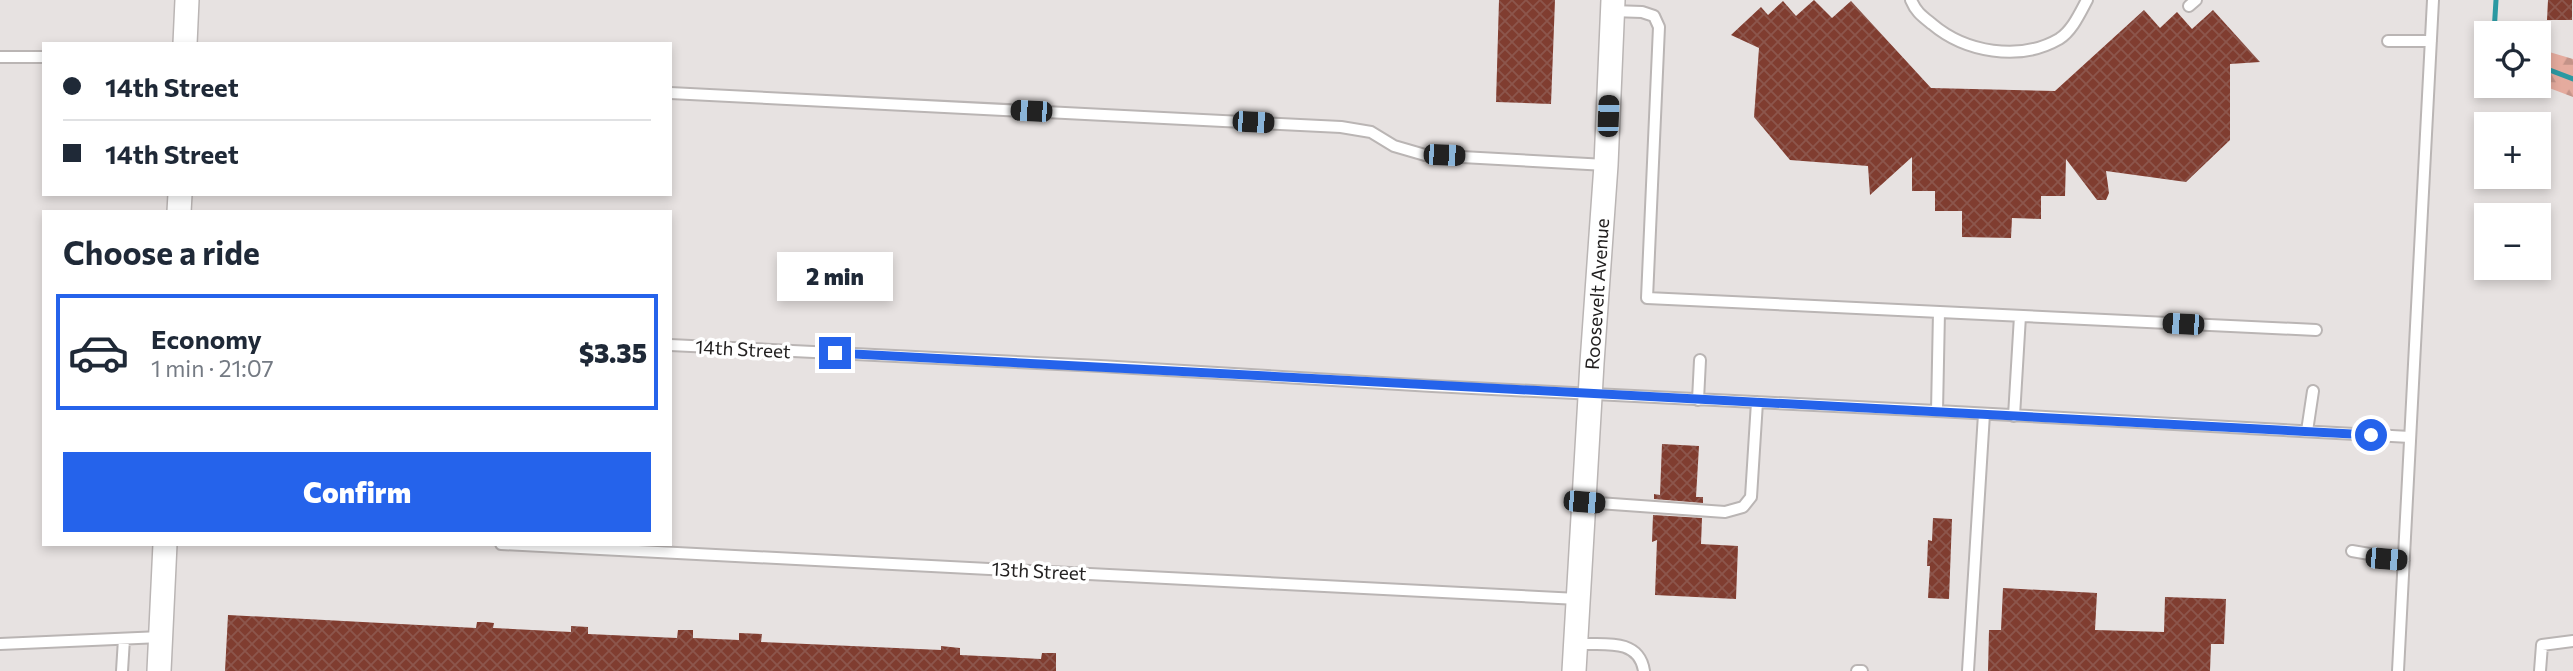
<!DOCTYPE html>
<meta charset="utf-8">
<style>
:root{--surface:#fff;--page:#f6f6f7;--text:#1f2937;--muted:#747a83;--line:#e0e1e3;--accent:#2563eb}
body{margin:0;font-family:Commissioner,sans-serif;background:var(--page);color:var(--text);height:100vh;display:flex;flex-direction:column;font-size:26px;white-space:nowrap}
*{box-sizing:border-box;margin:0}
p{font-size:23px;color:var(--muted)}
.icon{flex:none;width:38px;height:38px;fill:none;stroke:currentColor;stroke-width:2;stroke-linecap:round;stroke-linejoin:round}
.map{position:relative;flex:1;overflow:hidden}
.side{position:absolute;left:42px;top:210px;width:630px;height:336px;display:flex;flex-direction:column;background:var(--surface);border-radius:0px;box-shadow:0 4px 10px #0003}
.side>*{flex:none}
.guide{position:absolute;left:42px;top:42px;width:630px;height:154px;border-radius:0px;box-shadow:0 4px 10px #0003;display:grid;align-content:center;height:154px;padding:0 21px;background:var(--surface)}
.fabs{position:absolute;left:2474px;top:21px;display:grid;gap:14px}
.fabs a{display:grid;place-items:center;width:77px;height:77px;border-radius:0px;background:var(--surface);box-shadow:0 4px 10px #0003;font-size:35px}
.end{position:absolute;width:32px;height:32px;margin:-16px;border:9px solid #2563eb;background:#fff;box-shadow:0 0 0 4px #fff}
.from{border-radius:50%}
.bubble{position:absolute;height:49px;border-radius:0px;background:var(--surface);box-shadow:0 4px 10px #0003;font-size:23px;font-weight:800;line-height:49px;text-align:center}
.car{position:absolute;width:21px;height:42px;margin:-21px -10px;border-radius:9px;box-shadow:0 0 5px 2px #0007;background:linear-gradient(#222 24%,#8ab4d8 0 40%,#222 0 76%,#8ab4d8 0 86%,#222 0)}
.guide b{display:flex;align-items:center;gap:24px;height:66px;font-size:26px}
.guide b+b{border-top:2px solid var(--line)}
.guide i{width:18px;height:18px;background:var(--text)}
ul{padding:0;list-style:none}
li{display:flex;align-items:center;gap:21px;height:116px;margin:0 14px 10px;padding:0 7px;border:4px solid transparent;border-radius:0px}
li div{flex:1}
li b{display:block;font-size:26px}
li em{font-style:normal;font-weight:800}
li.on{border-color:var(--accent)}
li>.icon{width:63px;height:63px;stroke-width:1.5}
h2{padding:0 21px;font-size:32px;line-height:84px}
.action{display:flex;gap:14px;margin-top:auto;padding:14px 21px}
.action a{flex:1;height:80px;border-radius:0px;background:var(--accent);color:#fff;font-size:28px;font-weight:800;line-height:80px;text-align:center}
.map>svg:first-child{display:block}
.forest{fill:url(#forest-firs)}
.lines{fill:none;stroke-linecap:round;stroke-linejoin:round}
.stream{stroke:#2b99a2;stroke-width:5}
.building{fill:url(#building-cross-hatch)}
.service-casing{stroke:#bab5b4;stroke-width:14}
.minor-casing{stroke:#bab5b4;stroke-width:26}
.service{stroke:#fff;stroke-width:10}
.minor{stroke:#fff;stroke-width:23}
.route{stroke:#2563eb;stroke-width:9}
.labels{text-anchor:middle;stroke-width:7;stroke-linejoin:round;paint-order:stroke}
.street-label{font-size:19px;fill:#232121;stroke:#fff}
</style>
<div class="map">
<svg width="2573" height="671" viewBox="0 0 2573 671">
<defs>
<pattern id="forest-firs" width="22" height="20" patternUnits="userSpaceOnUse" patternTransform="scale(1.75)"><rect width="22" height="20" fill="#e5ab9e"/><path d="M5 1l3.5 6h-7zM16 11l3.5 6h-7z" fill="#c49388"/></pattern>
<pattern id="building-cross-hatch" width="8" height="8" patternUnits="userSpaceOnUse" patternTransform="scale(1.75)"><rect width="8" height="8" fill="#803d30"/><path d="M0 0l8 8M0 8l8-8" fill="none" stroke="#8c564c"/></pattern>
</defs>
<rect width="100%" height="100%" fill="#e7e2e1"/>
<path class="forest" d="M 2539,49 L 2573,59 L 2573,97 L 2539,84 Z"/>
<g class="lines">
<path class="stream" d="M 2494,33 L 2496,0
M 2539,66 L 2573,79"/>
</g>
<path class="building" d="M 1499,0 L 1555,0 L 1551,104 L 1496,102 Z
M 1814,0 L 1832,18 L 1851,1 L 1931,88 L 2055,91 L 2144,10 L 2160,28 L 2177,12 L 2192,29 L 2213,10 L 2260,62 L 2230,64 L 2230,140 L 2186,182 L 2106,171 L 2109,193 L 2106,200 L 2097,200 L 2066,159 L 2065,196 L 2041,196 L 2041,219 L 2012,218 L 2011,238 L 1962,237 L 1962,211 L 1935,211 L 1935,191 L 1912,191 L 1912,157 L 1870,195 L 1868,166 L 1790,160 L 1754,117 L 1759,48 L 1731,35 L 1761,7 L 1768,15 L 1783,1 L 1796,16 Z
M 2548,0 L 2572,0 L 2572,20 L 2547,20 Z
M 1662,444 L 1699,446 L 1696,497 L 1703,497 L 1703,503 L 1654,499 L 1654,494 L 1660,495 Z
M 1653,515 L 1702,518 L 1701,544 L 1738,546 L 1736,599 L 1655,595 L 1657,540 L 1652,542 Z
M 1933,518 L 1952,519 L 1949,599 L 1928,598 L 1930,566 L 1927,566 L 1928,540 L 1932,541 Z
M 2003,588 L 2097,593 L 2095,630 L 2164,632 L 2165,597 L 2226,599 L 2224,644 L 2211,644 L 2210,671 L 1988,671 L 1989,630 L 2001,630 Z
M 228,615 L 476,628 L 477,622 L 485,622 L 494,623 L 493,628 L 571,632 L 571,626 L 588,627 L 588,634 L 677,638 L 678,630 L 693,630 L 693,638 L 739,640 L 739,633 L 762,634 L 761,642 L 941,650 L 941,646 L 960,648 L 960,655 L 1041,659 L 1042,653 L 1056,653 L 1056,671 L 225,671 Z"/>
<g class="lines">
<g class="service-casing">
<path id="service" d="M 1911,0 C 1916,12 1922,16 1932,24 C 1965,52 2019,62 2059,39 C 2072,31 2080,13 2087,0
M 2189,6 L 2196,0
M 1612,11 L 1642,12 L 1654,16 L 1659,27 L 1647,298 L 2316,330
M 2388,41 L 2431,41
M 0,57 L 44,57
M 670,93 L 1341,127 L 1371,132 L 1394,146 L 1425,155 L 1606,165
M 670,345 L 1100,366 L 1432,386 L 1937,411 L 2410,437
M 1698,400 L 1700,360
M 1937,411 L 1939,312
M 2014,416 L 2020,316
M 2307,431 L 2313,391
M 1584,502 L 1725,512 L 1743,507 L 1751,497 L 1757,402
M 501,544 L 1578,599
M 2352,551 L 2404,560
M 0,644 L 161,637
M 1576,644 C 1602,645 1639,637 1644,671
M 122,671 L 124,639
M 1857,671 L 1862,671
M 1968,671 L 1984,414
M 2398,671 L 2433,0
M 2540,671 L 2542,645 L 2573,641"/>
</g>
<g class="minor-casing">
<path id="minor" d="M 185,44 L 187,0
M 179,212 L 180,194
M 159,671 L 165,544
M 1574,671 L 1592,363 L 1606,165 L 1613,0"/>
</g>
<use href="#service" class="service"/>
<use href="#minor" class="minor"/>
</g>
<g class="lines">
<path class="route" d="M 835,353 L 2371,435"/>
</g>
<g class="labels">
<g class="street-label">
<text transform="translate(1597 294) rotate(-86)" y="7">Roosevelt Avenue</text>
<text transform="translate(743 349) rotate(3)" y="7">14th Street</text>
<text transform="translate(1039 571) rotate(3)" y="7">13th Street</text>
</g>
</g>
</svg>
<div class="fabs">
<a><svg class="icon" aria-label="locate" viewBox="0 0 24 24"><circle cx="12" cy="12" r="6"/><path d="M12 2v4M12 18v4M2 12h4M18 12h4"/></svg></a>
<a>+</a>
<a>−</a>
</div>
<i class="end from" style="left:2371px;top:435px"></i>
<i class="end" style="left:835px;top:353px"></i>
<div class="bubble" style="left:777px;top:252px;width:116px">2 min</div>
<i class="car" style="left:1031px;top:111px;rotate:273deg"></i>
<i class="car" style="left:1608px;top:116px;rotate:2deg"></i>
<i class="car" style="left:1253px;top:122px;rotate:93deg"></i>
<i class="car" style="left:1444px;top:155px;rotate:92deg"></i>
<i class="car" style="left:2183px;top:324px;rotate:273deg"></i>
<i class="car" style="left:1584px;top:502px;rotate:95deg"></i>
<i class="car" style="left:2386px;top:559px;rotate:95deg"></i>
<div class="guide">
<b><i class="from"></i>14th Street</b>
<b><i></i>14th Street</b>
</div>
<section class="side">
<h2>Choose a ride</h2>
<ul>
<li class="on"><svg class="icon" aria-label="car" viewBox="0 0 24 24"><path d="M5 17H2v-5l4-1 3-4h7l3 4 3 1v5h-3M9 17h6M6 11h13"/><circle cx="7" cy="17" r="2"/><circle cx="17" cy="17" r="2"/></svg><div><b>Economy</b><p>1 min · 21:07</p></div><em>$3.35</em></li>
</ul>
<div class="action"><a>Confirm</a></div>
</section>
</div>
